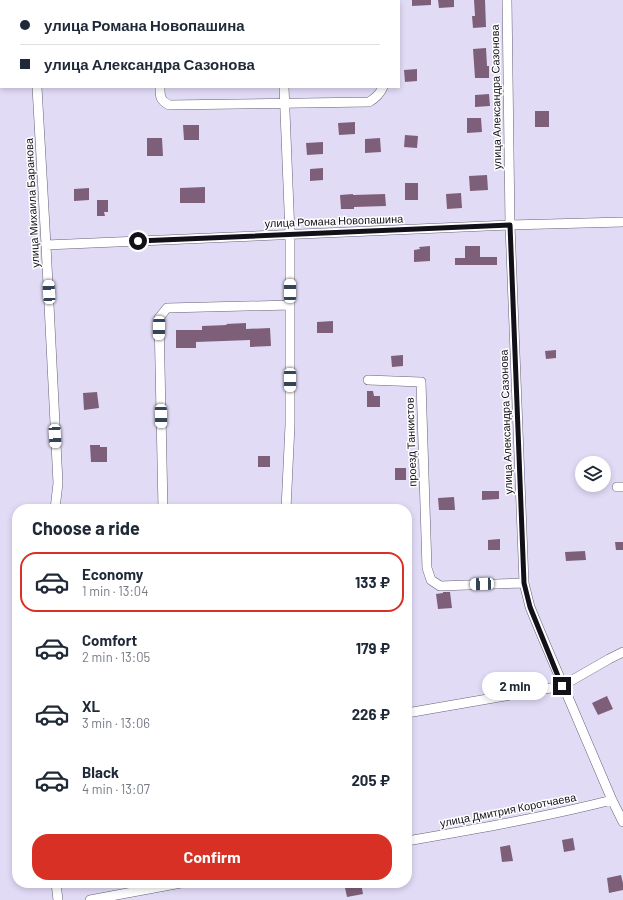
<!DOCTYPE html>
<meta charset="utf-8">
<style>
:root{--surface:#fff;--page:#f2f2f3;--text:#1f2937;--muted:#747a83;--line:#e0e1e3;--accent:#d93025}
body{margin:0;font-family:Barlow,sans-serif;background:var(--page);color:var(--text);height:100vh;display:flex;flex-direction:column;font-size:15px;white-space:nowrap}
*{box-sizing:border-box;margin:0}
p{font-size:13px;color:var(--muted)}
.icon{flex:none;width:22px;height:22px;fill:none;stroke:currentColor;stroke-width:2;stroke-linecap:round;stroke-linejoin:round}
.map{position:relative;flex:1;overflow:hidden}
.sheet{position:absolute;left:12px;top:504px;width:400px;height:384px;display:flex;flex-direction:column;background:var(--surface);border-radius:16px;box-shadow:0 2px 6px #0003}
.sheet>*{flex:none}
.banner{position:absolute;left:0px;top:0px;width:400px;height:88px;box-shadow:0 2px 6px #0003;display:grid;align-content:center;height:88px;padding:0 20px;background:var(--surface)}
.buttons{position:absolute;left:575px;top:456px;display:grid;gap:8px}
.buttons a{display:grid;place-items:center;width:36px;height:36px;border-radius:50%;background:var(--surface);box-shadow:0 2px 6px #0003;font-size:20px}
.end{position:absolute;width:18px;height:18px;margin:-9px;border:5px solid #121019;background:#fff;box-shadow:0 0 0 2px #fff}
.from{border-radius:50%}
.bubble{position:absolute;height:28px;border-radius:14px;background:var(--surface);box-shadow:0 2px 6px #0003;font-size:13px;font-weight:700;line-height:28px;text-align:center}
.car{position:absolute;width:12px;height:24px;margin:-12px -6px;border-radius:5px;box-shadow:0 0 3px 1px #0007;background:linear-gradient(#fff 24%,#345 0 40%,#fff 0 76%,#345 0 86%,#fff 0)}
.banner b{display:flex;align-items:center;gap:14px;height:38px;font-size:15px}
.banner b+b{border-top:1px solid var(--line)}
.banner i{width:10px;height:10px;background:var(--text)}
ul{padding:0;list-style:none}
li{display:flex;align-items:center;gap:12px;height:60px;margin:0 8px 6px;padding:0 12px;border:2px solid transparent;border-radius:16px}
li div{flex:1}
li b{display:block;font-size:15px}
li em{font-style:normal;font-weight:700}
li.selected{border-color:var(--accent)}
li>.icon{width:36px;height:36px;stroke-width:1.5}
h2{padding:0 20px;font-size:18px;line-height:48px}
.action{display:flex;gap:8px;margin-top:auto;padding:8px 20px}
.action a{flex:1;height:46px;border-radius:16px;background:var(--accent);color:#fff;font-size:16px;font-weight:700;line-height:46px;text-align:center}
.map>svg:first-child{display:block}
.building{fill:#7e5f7a}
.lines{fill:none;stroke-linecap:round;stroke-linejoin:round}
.street-casing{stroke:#666077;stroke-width:10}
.street{stroke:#fff;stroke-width:9}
.route{stroke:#121019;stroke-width:5}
.labels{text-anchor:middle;stroke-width:3;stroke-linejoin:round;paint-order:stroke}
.street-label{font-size:11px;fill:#121019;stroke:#fff}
</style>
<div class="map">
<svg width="623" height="900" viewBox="0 0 623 900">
<rect width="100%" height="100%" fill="#e2dbf6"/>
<path class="building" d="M 412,0 L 431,0 L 431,5 L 412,6 Z
M 438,0 L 454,0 L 454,7 L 439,8 Z
M 474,0 L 485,0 L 486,27 L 473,28 L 472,16 L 475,16 Z
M 486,48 L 487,66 L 489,66 L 489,78 L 475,78 L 473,49 Z
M 417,69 L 417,81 L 405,82 L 404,70 Z
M 489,94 L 490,106 L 475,107 L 475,95 Z
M 535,111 L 549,111 L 549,127 L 535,127 Z
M 467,118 L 481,118 L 482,132 L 467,133 Z
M 355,122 L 355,134 L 339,135 L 338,123 Z
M 183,125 L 199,125 L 199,140 L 184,140 Z
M 405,135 L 418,136 L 417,148 L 404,147 Z
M 147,138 L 162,138 L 163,156 L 147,156 Z
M 380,138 L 381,152 L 365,153 L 365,139 Z
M 323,142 L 323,154 L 307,155 L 306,143 Z
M 323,168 L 323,180 L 310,181 L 310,169 Z
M 487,175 L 488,190 L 470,191 L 469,176 Z
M 405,183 L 418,183 L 418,200 L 405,200 Z
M 205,187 L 205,203 L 180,203 L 180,188 Z
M 89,188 L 89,200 L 74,201 L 74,189 Z
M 461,193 L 462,208 L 447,209 L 446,194 Z
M 353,194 L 353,195 L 385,194 L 386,206 L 354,207 L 354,209 L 341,209 L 340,195 Z
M 97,200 L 108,200 L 108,212 L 104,212 L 105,216 L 97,216 Z
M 430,246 L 430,261 L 414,262 L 414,250 L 420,249 L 419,247 Z
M 465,246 L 480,246 L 480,257 L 497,257 L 497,265 L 455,265 L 455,258 L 465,258 Z
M 333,321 L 333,333 L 317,333 L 317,322 Z
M 246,323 L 246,329 L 270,328 L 271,346 L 250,347 L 250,340 L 196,342 L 196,348 L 176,348 L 176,330 L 202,330 L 202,326 L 227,325 L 226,324 Z
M 556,350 L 556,358 L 546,359 L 545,351 Z
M 403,355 L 403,366 L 392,367 L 391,356 Z
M 367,391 L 373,391 L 374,396 L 380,396 L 380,407 L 367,407 Z
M 97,392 L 99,408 L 84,410 L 83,393 Z
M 90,445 L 100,445 L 100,447 L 107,447 L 107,462 L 91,462 Z
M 258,456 L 270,456 L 270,467 L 258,467 Z
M 395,468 L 406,468 L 406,480 L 395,480 Z
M 482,491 L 499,491 L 499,499 L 482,500 Z
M 454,497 L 455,510 L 439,510 L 438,498 Z
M 500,539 L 500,550 L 488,550 L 488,540 Z
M 615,542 L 623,542 L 623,550 L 616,550 Z
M 585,551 L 586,560 L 566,561 L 565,552 Z
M 443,592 L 450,592 L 452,608 L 438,609 L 436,594 L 443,593 Z
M 607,696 L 613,709 L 598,715 L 592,703 Z
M 573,838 L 575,850 L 564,852 L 562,840 Z
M 510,845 L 513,861 L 502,862 L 500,847 Z
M 621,875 L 623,883 L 623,890 L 609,893 L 607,878 Z
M 344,883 L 361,883 L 363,894 L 347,897 Z"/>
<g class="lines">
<g class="street-casing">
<path id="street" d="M 31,0 L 31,1
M 153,0 L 153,1
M 282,0 L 282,1
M 379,0 L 379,1
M 507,0 L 510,225 L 524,583 L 530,607 L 542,636 L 612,800 L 623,822
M 37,87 L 46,245 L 58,483 L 55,509
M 160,87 C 160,97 160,100 169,105 L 369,102 C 376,98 380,94 383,87
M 284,87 L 290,234 L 290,425 L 286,509
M 46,245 L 510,225 L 623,222
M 368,380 L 421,382 L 427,568 L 431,580 L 440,586 L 524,583
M 617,487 L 623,487
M 163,509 L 159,318 L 167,308 L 290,305
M 407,713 L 562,686 L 609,659 L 623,652
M 407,841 C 476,829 545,817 612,800
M 56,883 L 58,900
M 90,900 L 181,883"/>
</g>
<use href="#street" class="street"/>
</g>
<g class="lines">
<path class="route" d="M 138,241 L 510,225 L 524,583 L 530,607 L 562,686"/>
</g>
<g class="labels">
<g class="street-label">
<text transform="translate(496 97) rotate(-91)" y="4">улица Александра Сазонова</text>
<text transform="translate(32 203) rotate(-93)" y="4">улица Михаила Баранова</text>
<text transform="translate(334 221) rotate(-2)" y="4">улица Романа Новопашина</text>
<text transform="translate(506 422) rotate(-92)" y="4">улица Александра Сазонова</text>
<text transform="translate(411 442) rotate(-92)" y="4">проезд Танкистов</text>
<text transform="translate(508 810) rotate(-11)" y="4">улица Дмитрия Коротчаева</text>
</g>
</g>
</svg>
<div class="buttons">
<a><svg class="icon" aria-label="layers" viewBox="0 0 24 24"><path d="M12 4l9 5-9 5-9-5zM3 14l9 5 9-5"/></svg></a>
</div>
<i class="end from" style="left:138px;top:241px"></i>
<i class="end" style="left:562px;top:686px"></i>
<div class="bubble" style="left:482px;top:672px;width:66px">2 min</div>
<i class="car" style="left:290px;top:291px;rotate:0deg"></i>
<i class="car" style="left:49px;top:292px;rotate:357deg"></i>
<i class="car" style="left:159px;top:328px;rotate:181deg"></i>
<i class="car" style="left:290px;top:380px;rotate:180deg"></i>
<i class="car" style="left:161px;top:416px;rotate:179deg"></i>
<i class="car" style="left:55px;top:436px;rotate:177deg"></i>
<i class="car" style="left:482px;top:584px;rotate:268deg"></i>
<div class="banner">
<b><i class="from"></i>улица Романа Новопашина</b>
<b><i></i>улица Александра Сазонова</b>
</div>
<section class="sheet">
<h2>Choose a ride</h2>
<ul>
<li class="selected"><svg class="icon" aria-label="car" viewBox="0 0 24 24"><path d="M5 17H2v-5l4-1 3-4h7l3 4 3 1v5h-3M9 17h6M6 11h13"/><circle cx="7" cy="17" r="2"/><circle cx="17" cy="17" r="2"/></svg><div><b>Economy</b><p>1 min · 13:04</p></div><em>133 ₽</em></li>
<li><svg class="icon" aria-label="car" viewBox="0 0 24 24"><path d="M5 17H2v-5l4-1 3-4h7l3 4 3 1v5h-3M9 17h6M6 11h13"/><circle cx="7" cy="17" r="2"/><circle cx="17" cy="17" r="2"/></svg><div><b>Comfort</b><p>2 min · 13:05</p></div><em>179 ₽</em></li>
<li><svg class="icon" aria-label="car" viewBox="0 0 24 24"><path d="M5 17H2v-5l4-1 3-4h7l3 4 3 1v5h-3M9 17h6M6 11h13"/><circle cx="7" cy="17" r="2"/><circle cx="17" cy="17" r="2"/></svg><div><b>XL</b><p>3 min · 13:06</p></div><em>226 ₽</em></li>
<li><svg class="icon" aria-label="car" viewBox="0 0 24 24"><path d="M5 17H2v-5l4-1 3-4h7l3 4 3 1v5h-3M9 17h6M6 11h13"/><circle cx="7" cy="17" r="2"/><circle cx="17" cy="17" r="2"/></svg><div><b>Black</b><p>4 min · 13:07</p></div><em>205 ₽</em></li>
</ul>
<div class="action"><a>Confirm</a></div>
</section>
</div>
